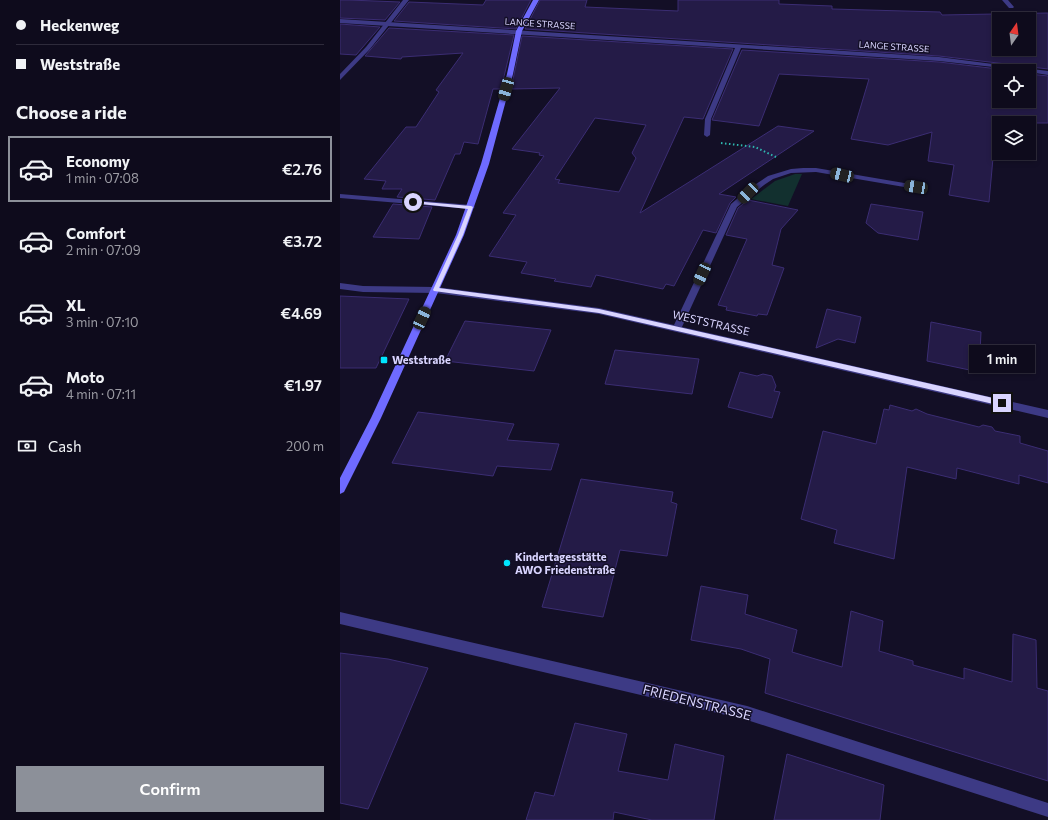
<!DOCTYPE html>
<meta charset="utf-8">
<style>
:root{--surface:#0e0b1c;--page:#171425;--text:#f1f3f6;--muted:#9b9ba3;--line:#2e2b3b;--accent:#8c9099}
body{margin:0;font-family:Commissioner,sans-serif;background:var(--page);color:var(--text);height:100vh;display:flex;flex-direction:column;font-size:15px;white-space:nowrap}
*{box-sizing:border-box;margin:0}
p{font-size:13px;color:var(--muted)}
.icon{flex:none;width:22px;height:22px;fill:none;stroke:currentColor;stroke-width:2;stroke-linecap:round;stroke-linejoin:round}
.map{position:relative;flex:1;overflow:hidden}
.details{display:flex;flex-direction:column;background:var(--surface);width:340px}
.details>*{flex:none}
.guide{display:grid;align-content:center;height:88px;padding:0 16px;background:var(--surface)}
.needle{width:26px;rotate:14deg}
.tools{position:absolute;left:652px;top:12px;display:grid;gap:8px}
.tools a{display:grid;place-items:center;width:44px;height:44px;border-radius:0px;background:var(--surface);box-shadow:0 2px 6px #0003,0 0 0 1px var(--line);font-size:20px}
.end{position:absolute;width:18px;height:18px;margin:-9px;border:5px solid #d9d4ff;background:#111;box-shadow:0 0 0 2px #111}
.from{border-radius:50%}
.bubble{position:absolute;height:28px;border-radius:0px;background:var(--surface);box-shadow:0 2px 6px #0003,0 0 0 1px var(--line);font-size:13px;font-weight:600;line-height:28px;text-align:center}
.car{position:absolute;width:12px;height:24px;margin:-12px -6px;border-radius:5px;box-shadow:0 0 3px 1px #0007;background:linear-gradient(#222 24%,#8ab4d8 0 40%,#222 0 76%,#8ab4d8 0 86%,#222 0)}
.guide b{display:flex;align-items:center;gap:14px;height:38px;font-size:15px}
.guide b+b{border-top:1px solid var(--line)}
.guide i{width:10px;height:10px;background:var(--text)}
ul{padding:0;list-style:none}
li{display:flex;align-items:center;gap:12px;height:66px;margin:0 8px 6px;padding:0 8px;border:2px solid transparent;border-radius:0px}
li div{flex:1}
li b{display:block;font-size:15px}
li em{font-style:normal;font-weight:600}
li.current{border-color:var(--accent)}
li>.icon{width:36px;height:36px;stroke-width:1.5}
h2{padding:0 16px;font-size:18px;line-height:48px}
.pay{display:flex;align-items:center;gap:10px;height:44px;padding:0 16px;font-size:15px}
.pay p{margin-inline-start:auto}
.primary-button{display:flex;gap:8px;margin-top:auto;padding:8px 16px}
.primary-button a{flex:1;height:46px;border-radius:0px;background:var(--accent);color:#fff;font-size:16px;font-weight:600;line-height:46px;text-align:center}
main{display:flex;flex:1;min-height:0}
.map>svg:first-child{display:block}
.green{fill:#12302f}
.building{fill:#241b47;stroke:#3b2d73;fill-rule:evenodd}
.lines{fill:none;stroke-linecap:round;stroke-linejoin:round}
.path{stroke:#2fb8b0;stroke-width:2;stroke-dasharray:1.5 2.5;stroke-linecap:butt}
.lane{fill:#3d3a85;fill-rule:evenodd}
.street{fill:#3d3a85;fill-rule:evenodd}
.secondary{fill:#6f6bff;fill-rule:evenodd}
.route{fill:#d9d4ff}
.poi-dot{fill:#00e5ff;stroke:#130f26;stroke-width:1.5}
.labels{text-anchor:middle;stroke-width:3;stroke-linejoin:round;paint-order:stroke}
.far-street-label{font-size:9px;fill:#d9d4ff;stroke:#130f26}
.street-label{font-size:11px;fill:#d9d4ff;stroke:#130f26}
.poi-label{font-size:11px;font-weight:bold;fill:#d9d4ff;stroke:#130f26;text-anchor:start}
.near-street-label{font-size:13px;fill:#d9d4ff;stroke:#130f26}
</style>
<main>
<section class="details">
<div class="guide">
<b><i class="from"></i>Heckenweg</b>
<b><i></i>Weststraße</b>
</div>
<h2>Choose a ride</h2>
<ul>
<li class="current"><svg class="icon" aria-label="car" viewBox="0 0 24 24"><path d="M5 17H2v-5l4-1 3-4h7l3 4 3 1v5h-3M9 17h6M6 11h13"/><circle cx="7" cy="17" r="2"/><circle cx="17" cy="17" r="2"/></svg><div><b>Economy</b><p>1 min · 07:08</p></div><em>€2.76</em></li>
<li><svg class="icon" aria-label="car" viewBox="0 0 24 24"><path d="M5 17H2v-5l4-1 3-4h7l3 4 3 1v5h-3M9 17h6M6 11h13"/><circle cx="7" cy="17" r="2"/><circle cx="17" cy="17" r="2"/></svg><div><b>Comfort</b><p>2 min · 07:09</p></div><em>€3.72</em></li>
<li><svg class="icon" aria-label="car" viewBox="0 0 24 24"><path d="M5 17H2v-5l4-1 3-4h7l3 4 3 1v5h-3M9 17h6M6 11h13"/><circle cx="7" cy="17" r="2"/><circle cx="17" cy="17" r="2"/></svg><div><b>XL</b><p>3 min · 07:10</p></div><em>€4.69</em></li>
<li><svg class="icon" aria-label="car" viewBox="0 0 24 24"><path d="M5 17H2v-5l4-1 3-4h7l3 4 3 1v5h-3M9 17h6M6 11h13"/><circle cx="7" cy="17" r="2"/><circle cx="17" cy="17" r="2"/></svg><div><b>Moto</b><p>4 min · 07:11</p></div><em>€1.97</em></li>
</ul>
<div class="pay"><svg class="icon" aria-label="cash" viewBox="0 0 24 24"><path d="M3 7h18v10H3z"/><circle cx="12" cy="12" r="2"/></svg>Cash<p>200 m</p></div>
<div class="primary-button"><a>Confirm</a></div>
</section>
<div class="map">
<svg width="708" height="820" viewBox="0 0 708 820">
<rect width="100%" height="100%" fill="#130f26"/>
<path class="green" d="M 455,174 L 462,174 L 448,206 L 411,199 L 435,181 Z"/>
<path class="building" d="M 0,0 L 9,0 L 60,2 L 45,20 L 0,18 Z
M 146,0 L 191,0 L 176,29 L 54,21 L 69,2 L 143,5 Z
M 200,0 L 247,0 L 245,7 L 338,11 L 338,0 L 439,0 L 439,4 L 492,6 L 492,9 L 600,12 L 602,15 L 708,13 L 708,69 L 599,56 L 185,29 ZM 659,19 L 689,19 L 689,49 L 659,49 Z
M 0,24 L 40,27 L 16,55 L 0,54 Z
M 49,28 L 174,35 L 161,89 L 153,89 L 138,144 L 124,142 L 120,154 L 115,154 L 95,200 L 57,197 L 62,189 L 42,189 L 46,181 L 24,179 L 66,127 L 76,127 L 99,92 L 96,90 L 123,53 L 62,57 L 61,59 L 25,56 Z
M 182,36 L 393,49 L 363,119 L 344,117 L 300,213 L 438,126 L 474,131 L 379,194 L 396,197 L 390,203 L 376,233 L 363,230 L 334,286 L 326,284 L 323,289 L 256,275 L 251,287 L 214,281 L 216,279 L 181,273 L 187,262 L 149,256 L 176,215 L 163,213 L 204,156 L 199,155 L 200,153 L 172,149 L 220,88 L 171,89 ZM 255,118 L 306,125 L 292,153 L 296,158 L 279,192 L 218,183 L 220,180 L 215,179 Z
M 402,50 L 599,62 L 675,71 L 659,71 L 659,101 L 689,101 L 689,74 L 708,76 L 708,123 L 653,123 L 653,158 L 649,202 L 609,195 L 614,165 L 588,161 L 592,132 L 548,145 L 511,139 L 529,79 L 439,74 L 419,126 L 372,120 Z
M 408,200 L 458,210 L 441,229 L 432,265 L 444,268 L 427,315 L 418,314 L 417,316 L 386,310 L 387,307 L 378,305 L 407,239 L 386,235 L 398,208 Z
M 53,204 L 92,207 L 79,239 L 33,237 Z
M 531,204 L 583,212 L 578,240 L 538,233 L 526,223 Z
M 0,296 L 69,299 L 36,368 L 0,368 Z
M 487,309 L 521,317 L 515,343 L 498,339 L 476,348 Z
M 125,321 L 211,330 L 194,371 L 105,361 Z
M 591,322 L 641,332 L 639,372 L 587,361 Z
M 275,350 L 359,359 L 352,394 L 265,384 Z
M 400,372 L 417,376 L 423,374 L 432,376 L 436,386 L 434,391 L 440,392 L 432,418 L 388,407 Z
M 550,405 L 572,411 L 576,409 L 587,414 L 639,427 L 643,425 L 652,427 L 655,431 L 680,436 L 680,443 L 708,451 L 708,483 L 679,475 L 679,484 L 617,468 L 616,479 L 567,467 L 554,559 L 494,543 L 497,530 L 461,519 L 483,431 L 536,444 L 544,409 L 549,410 Z
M 78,412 L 174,424 L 167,440 L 219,444 L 211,470 L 157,466 L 153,476 L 52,463 Z
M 241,479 L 333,492 L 331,502 L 337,504 L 327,556 L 280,550 L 263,617 L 202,607 Z
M 361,586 L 408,595 L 405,614 L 457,630 L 452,652 L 502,667 L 511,611 L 543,621 L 539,651 L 573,661 L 573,665 L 624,679 L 624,668 L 672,682 L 673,634 L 696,640 L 697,688 L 708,691 L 708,781 L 425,693 L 430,659 L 401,649 L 351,640 Z
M 0,653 L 48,659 L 88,668 L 28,809 L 0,803 Z
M 235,723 L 287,734 L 278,771 L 328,780 L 335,744 L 384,756 L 374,820 L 312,820 L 274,812 L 273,820 L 186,820 L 195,792 L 214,796 Z
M 447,754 L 544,785 L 540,820 L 434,820 Z"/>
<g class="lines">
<path class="path" d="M 381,143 L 415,147 L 436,157"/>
<path class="lane" d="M 63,0 L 69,0 L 30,49 L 0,80 L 0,74 L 26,47 Z
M 662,0 L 668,0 L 674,7 L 673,8 L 669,8 Z"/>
<path class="street" d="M 0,19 L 599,57 L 708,71 L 708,75 L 689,72 L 689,71 L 599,61 L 401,48 L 371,119 L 370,135 L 367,137 L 364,135 L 365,119 L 395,48 L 0,23 Z
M 463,168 L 476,168 L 576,185 L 580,187 L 576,189 L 476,172 L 451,173 L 433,179 L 424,185 L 397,207 L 342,327 L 708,410 L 708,418 L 259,314 L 96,293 L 23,292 L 0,289 L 0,283 L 23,286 L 96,287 L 259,308 L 334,325 L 391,204 L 410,188 L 428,176 L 451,169 Z
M 0,194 L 131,205 L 135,207 L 131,209 L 0,198 Z
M 0,612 L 407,706 L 708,803 L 708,817 L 407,720 L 0,624 Z"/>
<path class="secondary" d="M 193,0 L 199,0 L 182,31 L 173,74 L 149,164 L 124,235 L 41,418 L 4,492 L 0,494 L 0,478 L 31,418 L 116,235 L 141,164 L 167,74 L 176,31 Z"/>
</g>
<path class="route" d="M 73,201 L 131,206 L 133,207 L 123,235 L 99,288 L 259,309 L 662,400 L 665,403 L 662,406 L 259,313 L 94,291 L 93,290 L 118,235 L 128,209 L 71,203 Z"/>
<g class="poi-dot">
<rect x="40" y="356" width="8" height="8" rx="2"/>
<circle cx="167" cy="563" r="4"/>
</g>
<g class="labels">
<g class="far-street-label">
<text transform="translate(200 24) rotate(4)" y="3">LANGE STRASSE</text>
<text transform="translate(554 47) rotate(4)" y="3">LANGE STRASSE</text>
</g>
<g class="street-label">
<text transform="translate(371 323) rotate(13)" y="4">WESTSTRASSE</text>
</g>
<g class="poi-label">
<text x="52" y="364">Weststraße</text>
<text x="175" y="561">Kindertagesstätte<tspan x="175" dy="13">AWO Friedenstraße</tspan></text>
</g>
<g class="near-street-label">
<text transform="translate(357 702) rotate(14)" y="5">FRIEDENSTRASSE</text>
</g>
</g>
</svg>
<div class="tools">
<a><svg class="needle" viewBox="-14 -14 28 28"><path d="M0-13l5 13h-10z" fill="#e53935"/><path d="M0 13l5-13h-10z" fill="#9b9ba3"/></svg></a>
<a><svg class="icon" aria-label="locate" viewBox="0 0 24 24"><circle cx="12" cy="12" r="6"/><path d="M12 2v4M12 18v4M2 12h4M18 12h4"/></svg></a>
<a><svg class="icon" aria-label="layers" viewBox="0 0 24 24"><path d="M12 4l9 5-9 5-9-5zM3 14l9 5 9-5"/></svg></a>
</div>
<i class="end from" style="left:73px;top:202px"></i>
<i class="end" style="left:662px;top:403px"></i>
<div class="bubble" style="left:629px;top:345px;width:66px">1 min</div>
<i class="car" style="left:166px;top:89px;rotate:196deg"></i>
<i class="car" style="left:502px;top:175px;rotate:283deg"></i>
<i class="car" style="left:576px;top:187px;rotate:279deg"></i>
<i class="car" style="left:408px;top:193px;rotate:225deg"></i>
<i class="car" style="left:362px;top:274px;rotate:205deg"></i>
<i class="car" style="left:82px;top:318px;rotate:25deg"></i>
</div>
</main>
